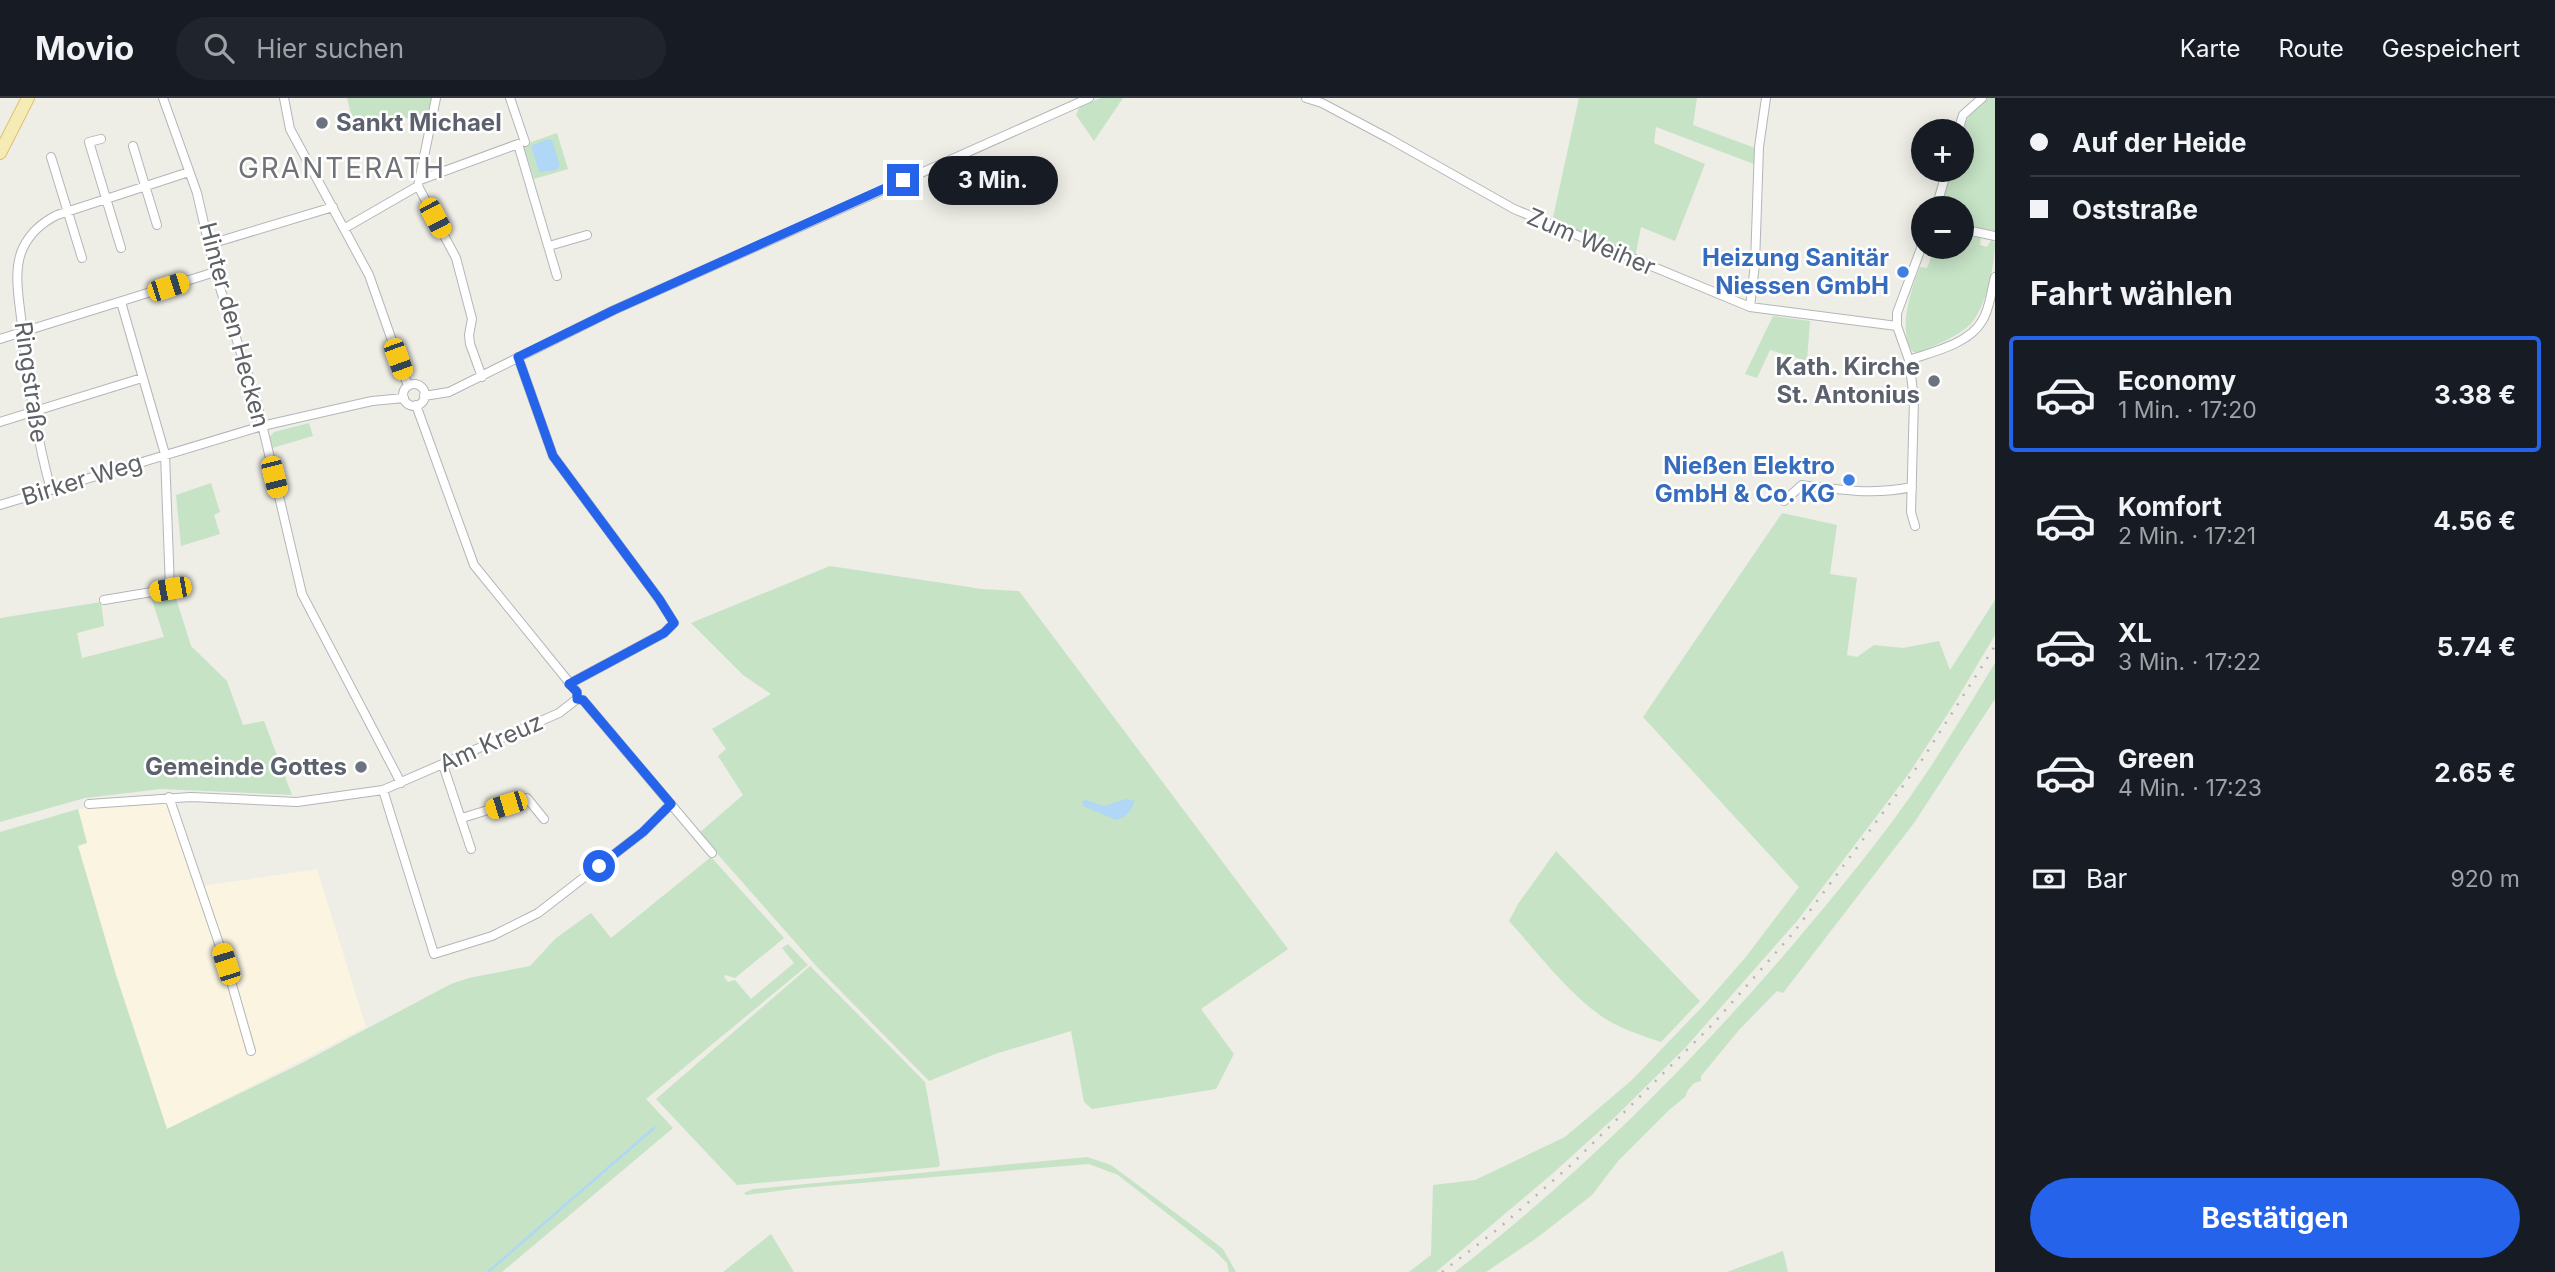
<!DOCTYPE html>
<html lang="de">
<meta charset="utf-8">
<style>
:root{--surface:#171b24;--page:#20242c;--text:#f1f3f6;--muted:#9ea1a6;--line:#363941;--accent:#2563eb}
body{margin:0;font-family:Inter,sans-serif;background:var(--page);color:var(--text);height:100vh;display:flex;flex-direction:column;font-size:26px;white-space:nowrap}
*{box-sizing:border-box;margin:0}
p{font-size:23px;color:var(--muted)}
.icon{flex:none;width:38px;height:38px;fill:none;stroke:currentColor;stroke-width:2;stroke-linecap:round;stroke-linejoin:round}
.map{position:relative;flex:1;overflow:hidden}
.side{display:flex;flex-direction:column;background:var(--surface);width:560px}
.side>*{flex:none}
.top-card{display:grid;align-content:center;height:154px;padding:0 35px;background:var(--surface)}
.buttons{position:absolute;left:1911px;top:21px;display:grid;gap:14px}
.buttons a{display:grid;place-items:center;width:63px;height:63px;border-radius:50%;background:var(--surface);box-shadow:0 4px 18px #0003;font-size:35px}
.end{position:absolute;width:32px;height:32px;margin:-16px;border:9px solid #2563eb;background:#fff;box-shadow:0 0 0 4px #fff}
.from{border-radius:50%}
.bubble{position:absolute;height:49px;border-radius:24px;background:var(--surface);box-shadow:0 4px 18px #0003;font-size:23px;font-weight:700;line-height:49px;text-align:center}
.car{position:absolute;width:21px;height:42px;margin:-21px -10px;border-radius:9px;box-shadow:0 0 5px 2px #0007;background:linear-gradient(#f5c518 24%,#345 0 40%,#f5c518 0 76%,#345 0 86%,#f5c518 0)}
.top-card b{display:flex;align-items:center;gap:24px;height:66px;font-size:26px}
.top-card b+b{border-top:2px solid var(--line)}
.top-card i{width:18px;height:18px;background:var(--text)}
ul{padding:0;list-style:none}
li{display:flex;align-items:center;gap:21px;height:116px;margin:0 14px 10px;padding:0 21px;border:4px solid transparent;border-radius:7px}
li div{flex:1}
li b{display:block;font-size:26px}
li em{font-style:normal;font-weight:700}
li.active{border-color:var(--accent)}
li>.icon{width:63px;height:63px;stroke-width:1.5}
h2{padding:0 35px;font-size:32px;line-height:84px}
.pay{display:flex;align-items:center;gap:18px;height:77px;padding:0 35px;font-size:26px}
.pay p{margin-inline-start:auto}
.cta{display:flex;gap:14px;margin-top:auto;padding:14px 35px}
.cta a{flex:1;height:80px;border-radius:42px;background:var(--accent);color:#fff;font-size:28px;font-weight:700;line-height:80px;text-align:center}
header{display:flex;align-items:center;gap:42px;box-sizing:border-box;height:98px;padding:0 35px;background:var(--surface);border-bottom:2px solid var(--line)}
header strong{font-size:33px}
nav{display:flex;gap:38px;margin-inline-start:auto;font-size:24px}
.search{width:490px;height:63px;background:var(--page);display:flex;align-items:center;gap:18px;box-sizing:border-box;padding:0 24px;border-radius:38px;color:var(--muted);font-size:26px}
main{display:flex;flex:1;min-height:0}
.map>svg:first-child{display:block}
.commercial{fill:#faf4e0}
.green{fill:#c6e3c6}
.water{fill:#b0d7f5}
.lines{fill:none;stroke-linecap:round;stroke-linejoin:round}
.stream{stroke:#b0d7f5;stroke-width:2.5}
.street-casing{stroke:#b3b6b9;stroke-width:10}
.primary-casing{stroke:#e1c16d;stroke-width:14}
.street{stroke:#fff;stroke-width:8}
.primary{stroke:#f5ebb4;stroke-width:12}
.rail{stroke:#b4b5b5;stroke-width:2.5;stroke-dasharray:2 9;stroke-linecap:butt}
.route{stroke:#2563eb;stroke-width:9}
.worship-dot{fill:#6b7280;stroke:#fff;stroke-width:2.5}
.shop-dot{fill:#3f7fe0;stroke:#fff;stroke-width:2.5}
.labels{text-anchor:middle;stroke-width:5;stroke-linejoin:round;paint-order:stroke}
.worship-label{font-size:24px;font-weight:bold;fill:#5b616d;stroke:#fff;text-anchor:end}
.street-label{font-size:24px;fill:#5e6165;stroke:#fff}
.shop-label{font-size:24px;font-weight:bold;fill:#366cbe;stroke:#fff;text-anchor:end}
.quarter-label{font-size:28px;letter-spacing:2px;fill:#6f7377;stroke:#fff}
</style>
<header>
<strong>Movio</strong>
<div class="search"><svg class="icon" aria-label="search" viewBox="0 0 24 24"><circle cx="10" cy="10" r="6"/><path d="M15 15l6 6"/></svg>Hier suchen</div>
<nav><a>Karte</a><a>Route</a><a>Gespeichert</a></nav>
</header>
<main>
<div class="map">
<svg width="1995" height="1174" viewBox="0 0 1995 1174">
<rect width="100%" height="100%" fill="#eeede6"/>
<path class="commercial" d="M 162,703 L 173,704 L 202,788 L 317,771 L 366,929 L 167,1031 L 116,877 L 78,748 L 87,744 L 78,711 Z"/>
<path class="green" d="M 347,0 L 433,0 L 429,15 L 355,32 Z
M 1101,0 L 1123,0 L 1094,43 L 1076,17 L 1080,8 Z
M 1579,0 L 1697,0 L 1693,27 L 1755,50 L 1754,66 L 1656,29 L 1654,45 L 1705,66 L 1675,143 L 1641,129 L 1635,160 L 1552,124 Z
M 1986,0 L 1995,0 L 1995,135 L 1962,128 L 1962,110 L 1940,110 L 1950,72 L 1962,72 C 1962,34 1957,27 1986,0 Z
M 557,35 L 568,71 L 534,81 L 523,47 Z
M 1962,134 L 1981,138 L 1980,147 L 1987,149 L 1991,142 L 1995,144 C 1995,167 1985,218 1965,231 C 1952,241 1935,247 1920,254 L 1913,254 C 1897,233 1911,191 1920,169 L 1927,170 L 1934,152 L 1938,152 L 1939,149 L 1962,149 Z
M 1773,218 L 1810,223 L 1807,263 L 1770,252 L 1757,280 L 1745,276 Z
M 309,325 L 313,338 L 272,350 L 270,339 L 274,334 Z
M 211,385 L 220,414 L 214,417 L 220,436 L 181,448 L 176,397 Z
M 1782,415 L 1837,427 L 1830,476 L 1857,480 L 1847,557 L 1857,559 L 1874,547 L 1903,550 L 1939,543 L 1950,572 L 1995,502 L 1995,537 L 1954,606 L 1910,674 L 1797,823 L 1685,950 L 1615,1019 L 1552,1076 L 1436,1174 L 1409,1174 L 1431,1157 L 1433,1087 L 1475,1082 L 1565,1039 L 1632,982 L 1703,908 L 1745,860 L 1799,789 L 1643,619 Z
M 830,468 L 982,491 L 1019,493 L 1288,851 L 1201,911 L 1234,956 L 1216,991 L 1092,1011 L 1084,1004 L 1071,933 L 995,956 L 929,983 L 818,870 L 699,735 L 743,697 L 718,658 L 726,651 L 712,631 L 771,596 L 743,577 L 691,525 Z
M 168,493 L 175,497 L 191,548 L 227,583 L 243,627 L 264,623 L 292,697 L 161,691 L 85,700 L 0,724 L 0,520 L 101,504 L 104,528 L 77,535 L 82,560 L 164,539 L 150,496 Z
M 1995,565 L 1995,601 L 1914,725 L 1783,895 L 1777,893 L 1739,932 L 1701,978 L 1701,983 L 1694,985 L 1688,992 L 1685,999 L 1669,1012 L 1618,1063 L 1592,1097 L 1538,1139 L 1486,1174 L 1455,1174 C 1578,1078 1683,974 1785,856 C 1834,798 1883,740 1925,677 C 1950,640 1972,602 1995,565 Z
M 78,711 L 87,745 L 78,748 L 116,877 L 167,1031 L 300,966 L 451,886 L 469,880 L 530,868 L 556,840 L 591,815 L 611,840 L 711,759 L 784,840 L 735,880 L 725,877 L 724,879 L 728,884 L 735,882 L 751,901 L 794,865 L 782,850 L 788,846 L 808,867 L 646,1001 L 673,1030 L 502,1174 L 0,1174 L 0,734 Z
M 1556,753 L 1700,903 L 1661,944 C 1640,937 1619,930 1601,918 C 1566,893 1538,855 1509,823 L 1518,806 Z
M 810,868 L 925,984 L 940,1067 L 938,1069 L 737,1087 L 656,1001 Z
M 1087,1059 L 1111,1067 L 1201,1134 L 1223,1151 L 1236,1174 L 1229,1174 L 1227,1165 L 1215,1153 L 1118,1077 L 1089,1066 L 801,1090 L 746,1097 L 744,1095 L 753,1091 Z
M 771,1136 L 794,1174 L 723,1174 Z
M 1783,1153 L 1788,1174 L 1727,1174 Z"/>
<path class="water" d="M 547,41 L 552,42 L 560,68 L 556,72 L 539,74 L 531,48 Z
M 1126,701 L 1135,703 C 1131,713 1127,719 1116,722 L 1083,708 L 1082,703 L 1086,702 L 1104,708 Z"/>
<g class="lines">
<path class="stream" d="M 488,1174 L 654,1030"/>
<g class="street-casing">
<path id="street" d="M 163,0 L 197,95 L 215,174 L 257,305 L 302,496 L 401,685
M 284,0 L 290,31 L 369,177 L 408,288
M 436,0 L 418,88 L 456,160 L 472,221 L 469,237 L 470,246 L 482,279
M 510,0 L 525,44
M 1306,0 L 1322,5 L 1388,40 L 1514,111 L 1750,209 L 1897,228
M 1958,33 L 1963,17 L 1982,0
M 101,41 L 89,44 L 121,150
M 133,48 L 157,127
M 51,59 L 82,160
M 420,82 L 518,46 L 557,178
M 1936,110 L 1947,72
M 345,130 L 418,88
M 1962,131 L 1995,138
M 210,146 L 333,109
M 549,148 L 587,137
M 1750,209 L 1755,166 L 1759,49 L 1766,0
M 0,241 L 215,174
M 518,259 L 553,358 L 659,501 L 674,525 L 664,535 L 569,586
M 1909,262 L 1897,228 L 1897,215 L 1923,145
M403 297a11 11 0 1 1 22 0a11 11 0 1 1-22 0Z
M 424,298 L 449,294 L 614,212 L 1089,0
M 416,307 L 474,467 L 577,594 L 577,601 L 583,602 L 712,755
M 0,324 L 142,280
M 51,392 C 36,338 28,285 22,229 C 20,205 12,173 23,150 C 30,135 43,124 57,117 L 189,74
M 1784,403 L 1802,387 C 1839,392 1875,397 1912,389
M 0,407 L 262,328 L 372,303 L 404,300
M 1915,428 L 1911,414 L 1914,301 L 1909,262 C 1932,254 1969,246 1982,223 C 1990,211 1991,193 1995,179
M 104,502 L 170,491 L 165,356 L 121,204
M 443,667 L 471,751
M 383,692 L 434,856 L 492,838 L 538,815 L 643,734 L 671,706
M 169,699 L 226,866 L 251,953
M 89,706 L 191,699 L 297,704 L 383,692 L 559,615 L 577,601
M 462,720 L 527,700 L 544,721"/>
</g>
<g class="primary-casing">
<path id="primary" d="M 0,55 L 28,0"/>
</g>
<use href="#street" class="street"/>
<use href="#primary" class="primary"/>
<path class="rail" d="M 1442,1174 L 1498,1131 L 1572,1066 L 1713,926 L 1794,834 L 1920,665 L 1995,548"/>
</g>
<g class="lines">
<path class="route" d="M 599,768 L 643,734 L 671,706 L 583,602 L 577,601 L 577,594 L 569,586 L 664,535 L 674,525 L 659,501 L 553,358 L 518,259 L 614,212 L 903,82"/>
</g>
<g class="worship-dot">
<circle cx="322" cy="25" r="7"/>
<circle cx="1934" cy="283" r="7"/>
<circle cx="361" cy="669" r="7"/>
</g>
<g class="shop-dot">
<circle cx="1903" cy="174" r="7"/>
<circle cx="1849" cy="382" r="7"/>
</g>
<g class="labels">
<g class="worship-label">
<text x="336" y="33" text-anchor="start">Sankt Michael</text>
<text x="1920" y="277">Kath. Kirche<tspan x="1920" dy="28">St. Antonius</tspan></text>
<text x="347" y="677">Gemeinde Gottes</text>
</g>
<g class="street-label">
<text transform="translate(1591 144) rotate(23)" y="8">Zum Weiher</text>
<text transform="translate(234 227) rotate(75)" y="8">Hinter den Hecken</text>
<text transform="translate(31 284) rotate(82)" y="8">Ringstraße</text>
<text transform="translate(82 382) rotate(-17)" y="8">Birker Weg</text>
<text transform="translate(491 645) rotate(-24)" y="8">Am Kreuz</text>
</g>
<g class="shop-label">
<text x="1889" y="168">Heizung Sanitär<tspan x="1889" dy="28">Niessen GmbH</tspan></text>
<text x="1835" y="376">Nießen Elektro<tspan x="1835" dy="28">GmbH &amp; Co. KG</tspan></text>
</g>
<g class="quarter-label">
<text x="342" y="80">GRANTERATH</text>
</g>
</g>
</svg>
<div class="buttons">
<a>+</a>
<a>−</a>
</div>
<i class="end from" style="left:599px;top:768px"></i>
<i class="end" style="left:903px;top:82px"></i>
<div class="bubble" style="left:928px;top:58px;width:130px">3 Min.</div>
<i class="car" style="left:435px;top:120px;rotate:152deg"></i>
<i class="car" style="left:168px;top:189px;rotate:72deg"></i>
<i class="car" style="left:398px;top:261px;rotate:160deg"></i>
<i class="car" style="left:274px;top:379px;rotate:166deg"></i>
<i class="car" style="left:170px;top:491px;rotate:260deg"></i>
<i class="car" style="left:506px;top:707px;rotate:253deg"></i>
<i class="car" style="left:226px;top:866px;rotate:342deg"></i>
</div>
<section class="side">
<div class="top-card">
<b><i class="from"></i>Auf der Heide</b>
<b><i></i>Oststraße</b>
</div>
<h2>Fahrt wählen</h2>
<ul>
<li class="active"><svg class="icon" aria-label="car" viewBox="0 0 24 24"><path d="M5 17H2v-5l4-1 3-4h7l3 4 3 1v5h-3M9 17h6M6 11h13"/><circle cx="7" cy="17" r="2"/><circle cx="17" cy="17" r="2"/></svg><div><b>Economy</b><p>1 Min. · 17:20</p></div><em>3.38 €</em></li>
<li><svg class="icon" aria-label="car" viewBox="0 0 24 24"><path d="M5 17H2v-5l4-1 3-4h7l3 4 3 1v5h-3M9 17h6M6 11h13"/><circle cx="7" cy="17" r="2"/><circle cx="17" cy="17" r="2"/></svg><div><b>Komfort</b><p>2 Min. · 17:21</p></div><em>4.56 €</em></li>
<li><svg class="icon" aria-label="car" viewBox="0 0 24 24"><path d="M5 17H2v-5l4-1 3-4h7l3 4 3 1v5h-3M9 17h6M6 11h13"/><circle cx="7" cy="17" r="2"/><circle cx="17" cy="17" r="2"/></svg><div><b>XL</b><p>3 Min. · 17:22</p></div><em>5.74 €</em></li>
<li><svg class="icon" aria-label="car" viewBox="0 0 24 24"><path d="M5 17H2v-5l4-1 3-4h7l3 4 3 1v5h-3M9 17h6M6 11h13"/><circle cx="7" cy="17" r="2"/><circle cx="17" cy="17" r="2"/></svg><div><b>Green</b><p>4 Min. · 17:23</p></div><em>2.65 €</em></li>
</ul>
<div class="pay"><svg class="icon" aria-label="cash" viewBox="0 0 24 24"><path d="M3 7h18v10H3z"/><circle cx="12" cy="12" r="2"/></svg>Bar<p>920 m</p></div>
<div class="cta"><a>Bestätigen</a></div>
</section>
</main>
